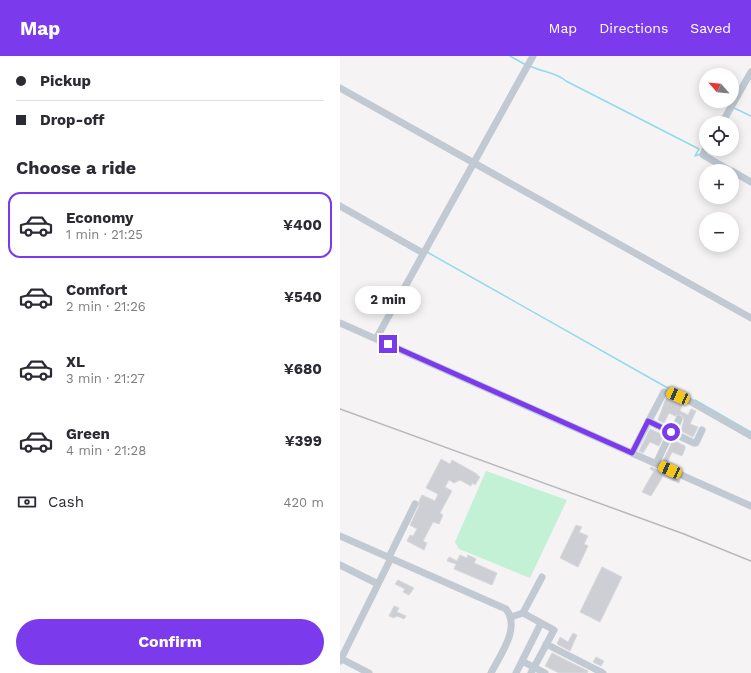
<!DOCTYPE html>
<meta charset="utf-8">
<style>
:root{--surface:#fff;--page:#f2f2f3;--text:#2b2b33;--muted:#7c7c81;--line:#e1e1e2;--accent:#7c3aed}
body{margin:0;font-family:"Work Sans",sans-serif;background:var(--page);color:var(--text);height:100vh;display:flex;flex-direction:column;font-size:15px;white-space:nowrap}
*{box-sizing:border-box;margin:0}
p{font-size:13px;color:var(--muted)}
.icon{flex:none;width:22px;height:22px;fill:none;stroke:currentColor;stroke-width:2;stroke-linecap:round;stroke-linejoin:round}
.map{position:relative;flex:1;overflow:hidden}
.sheet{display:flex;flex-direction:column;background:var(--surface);width:340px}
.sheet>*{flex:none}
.banner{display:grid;align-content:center;height:88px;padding:0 16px;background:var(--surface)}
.needle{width:26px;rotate:297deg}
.fabs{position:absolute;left:359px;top:12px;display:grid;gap:8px}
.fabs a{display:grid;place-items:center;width:40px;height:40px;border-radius:50%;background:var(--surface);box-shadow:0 2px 10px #0003;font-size:20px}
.end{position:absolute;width:18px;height:18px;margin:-9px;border:5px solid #7c3aed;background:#fff;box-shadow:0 0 0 2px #fff}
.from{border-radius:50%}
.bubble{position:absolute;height:28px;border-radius:14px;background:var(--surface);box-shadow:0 2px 10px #0003;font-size:13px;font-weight:700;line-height:28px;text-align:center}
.car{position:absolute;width:12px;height:24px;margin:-12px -6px;border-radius:5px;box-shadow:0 0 3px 1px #0007;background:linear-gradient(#f5c518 24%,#345 0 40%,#f5c518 0 76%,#345 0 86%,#f5c518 0)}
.banner b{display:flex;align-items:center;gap:14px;height:38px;font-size:15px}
.banner b+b{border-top:1px solid var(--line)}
.banner i{width:10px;height:10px;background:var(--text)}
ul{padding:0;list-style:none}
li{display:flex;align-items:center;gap:12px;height:66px;margin:0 8px 6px;padding:0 8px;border:2px solid transparent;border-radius:12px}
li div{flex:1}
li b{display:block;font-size:15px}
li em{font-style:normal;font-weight:700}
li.active{border-color:var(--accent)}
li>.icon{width:36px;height:36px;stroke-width:1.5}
h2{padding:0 16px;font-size:18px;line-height:48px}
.pay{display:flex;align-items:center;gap:10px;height:44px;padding:0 16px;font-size:15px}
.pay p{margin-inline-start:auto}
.primary-button{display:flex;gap:8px;margin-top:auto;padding:8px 16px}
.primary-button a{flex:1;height:46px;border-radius:24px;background:var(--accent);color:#fff;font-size:16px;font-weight:700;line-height:46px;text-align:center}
header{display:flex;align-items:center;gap:24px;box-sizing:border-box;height:56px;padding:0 20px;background:var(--accent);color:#fff}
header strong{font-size:19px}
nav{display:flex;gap:22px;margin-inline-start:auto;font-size:14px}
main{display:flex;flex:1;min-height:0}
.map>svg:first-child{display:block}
.green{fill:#c3f1d5}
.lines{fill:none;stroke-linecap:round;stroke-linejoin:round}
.stream{stroke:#90daee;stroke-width:1.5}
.building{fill:#cdcfd5;stroke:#d7d9de}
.minor{stroke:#c1cad2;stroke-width:7}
.rail{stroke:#b5b8bd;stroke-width:1.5}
.route{stroke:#7c3aed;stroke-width:5}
</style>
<header>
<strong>Map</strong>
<nav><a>Map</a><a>Directions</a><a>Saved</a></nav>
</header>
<main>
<section class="sheet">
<div class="banner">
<b><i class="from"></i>Pickup</b>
<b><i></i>Drop-off</b>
</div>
<h2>Choose a ride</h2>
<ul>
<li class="active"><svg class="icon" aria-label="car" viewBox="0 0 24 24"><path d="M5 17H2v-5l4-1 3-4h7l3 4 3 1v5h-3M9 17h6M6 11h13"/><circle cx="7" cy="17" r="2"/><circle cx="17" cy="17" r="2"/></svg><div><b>Economy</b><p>1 min · 21:25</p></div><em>¥400</em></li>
<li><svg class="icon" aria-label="car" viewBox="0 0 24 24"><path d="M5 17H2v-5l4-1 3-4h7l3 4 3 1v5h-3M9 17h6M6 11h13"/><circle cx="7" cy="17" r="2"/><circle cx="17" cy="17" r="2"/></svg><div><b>Comfort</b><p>2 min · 21:26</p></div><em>¥540</em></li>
<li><svg class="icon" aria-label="car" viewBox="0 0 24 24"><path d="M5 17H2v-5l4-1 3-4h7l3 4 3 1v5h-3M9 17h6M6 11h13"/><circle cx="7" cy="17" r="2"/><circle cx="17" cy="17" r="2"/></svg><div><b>XL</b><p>3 min · 21:27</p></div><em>¥680</em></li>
<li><svg class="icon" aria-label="car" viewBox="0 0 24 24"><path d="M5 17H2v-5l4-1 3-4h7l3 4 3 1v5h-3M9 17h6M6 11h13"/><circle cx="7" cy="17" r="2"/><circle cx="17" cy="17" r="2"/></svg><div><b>Green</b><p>4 min · 21:28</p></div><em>¥399</em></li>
</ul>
<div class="pay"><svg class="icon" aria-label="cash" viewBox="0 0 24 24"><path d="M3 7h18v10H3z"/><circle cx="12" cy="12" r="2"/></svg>Cash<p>420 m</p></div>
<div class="primary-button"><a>Confirm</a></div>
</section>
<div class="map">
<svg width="411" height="617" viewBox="0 0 411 617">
<rect width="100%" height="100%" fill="#f5f3f3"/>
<path class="green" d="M 146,415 L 227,444 L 190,522 L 119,493 L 115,486 Z"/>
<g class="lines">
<path class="stream" d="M 170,0 L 186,9
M 190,10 C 204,17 214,15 226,25 L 359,93 L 355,100 L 361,98
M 394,52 L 411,60
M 87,196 L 326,331 L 346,340
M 355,344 L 411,376"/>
</g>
<path class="building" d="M 326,342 L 342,349 L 340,355 L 348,359 L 351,353 L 356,355 L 350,368 L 358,371 L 353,381 L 341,375 L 344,363 L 341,359 L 335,360 L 329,357 L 324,367 L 318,364 Z
M 310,373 L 323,379 L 322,384 L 319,390 L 310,386 L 303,397 L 299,395 Z
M 333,384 L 345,390 L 345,393 L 342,400 L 332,396 L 327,407 L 323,405 Z
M 101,403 L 110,408 L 112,404 L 137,418 L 137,419 L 140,421 L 135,429 L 132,427 L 131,430 L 120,424 L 114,427 L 109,424 L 105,431 L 112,435 L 100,457 L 103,459 L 99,468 L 93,466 L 83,485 L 87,487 L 84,494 L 67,485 L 70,479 L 73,480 L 77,473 L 70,469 L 79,450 L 79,445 L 82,439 L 95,445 L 98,438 L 86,432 Z
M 311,411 L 340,424 L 339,427 L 323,420 L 311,440 L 302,436 L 314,415 L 310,413 Z
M 236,469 L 242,471 L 239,476 L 248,480 L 244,488 L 248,490 L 238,511 L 220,502 Z
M 120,499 L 127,502 L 128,499 L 136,503 L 134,507 L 157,517 L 152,529 L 114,513 L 116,508 L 107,505 L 109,501 L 117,505 Z
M 262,511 L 282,521 L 260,566 L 240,556 Z
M 58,524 L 74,532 L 69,539 L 63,536 L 65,533 L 55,528 Z
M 54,550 L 59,552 L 57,556 L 66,560 L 64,563 L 57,560 L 54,562 L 49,560 Z
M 233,577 L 237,579 L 230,595 L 217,588 L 220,581 L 228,586 Z
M 212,597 L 248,615 L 247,617 L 219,617 L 205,610 Z
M 256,601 L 264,605 L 261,610 L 253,606 Z"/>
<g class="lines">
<path class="minor" d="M 0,32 L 411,262
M 382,67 L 411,16
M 366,91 L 363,99 L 391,115
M 392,115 L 411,126
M 0,150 L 83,197
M 0,267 L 411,450
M 36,283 L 193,0
M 308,365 L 354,387 L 356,387 L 362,374
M 333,377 L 339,363
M 292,397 L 324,336 L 346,343 L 411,380
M 316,408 L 331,376
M 0,480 L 166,553 C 181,572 160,599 151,617
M 49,501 L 75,448
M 0,509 L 38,528
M 183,557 L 202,521
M 171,561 L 183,557 L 214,574 L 191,617
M 206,588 L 263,617
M 0,602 L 29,617
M 0,605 L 51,502
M 182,605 L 205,617
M 176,617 L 201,567"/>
<path class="rail" d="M 0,353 L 344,478 L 411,505"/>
</g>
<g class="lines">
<path class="route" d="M 48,288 L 292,397 L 308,365 L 331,376"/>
</g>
</svg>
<div class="fabs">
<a><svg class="needle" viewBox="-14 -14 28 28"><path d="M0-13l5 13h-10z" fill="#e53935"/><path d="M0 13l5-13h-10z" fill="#7c7c81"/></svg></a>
<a><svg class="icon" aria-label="locate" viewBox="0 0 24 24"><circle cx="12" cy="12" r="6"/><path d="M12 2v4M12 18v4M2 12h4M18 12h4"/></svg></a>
<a>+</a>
<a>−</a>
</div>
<i class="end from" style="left:331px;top:376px"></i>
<i class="end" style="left:48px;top:288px"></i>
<div class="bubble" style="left:15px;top:230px;width:66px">2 min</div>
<i class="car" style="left:338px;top:340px;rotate:293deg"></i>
<i class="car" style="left:330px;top:414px;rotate:294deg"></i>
</div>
</main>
